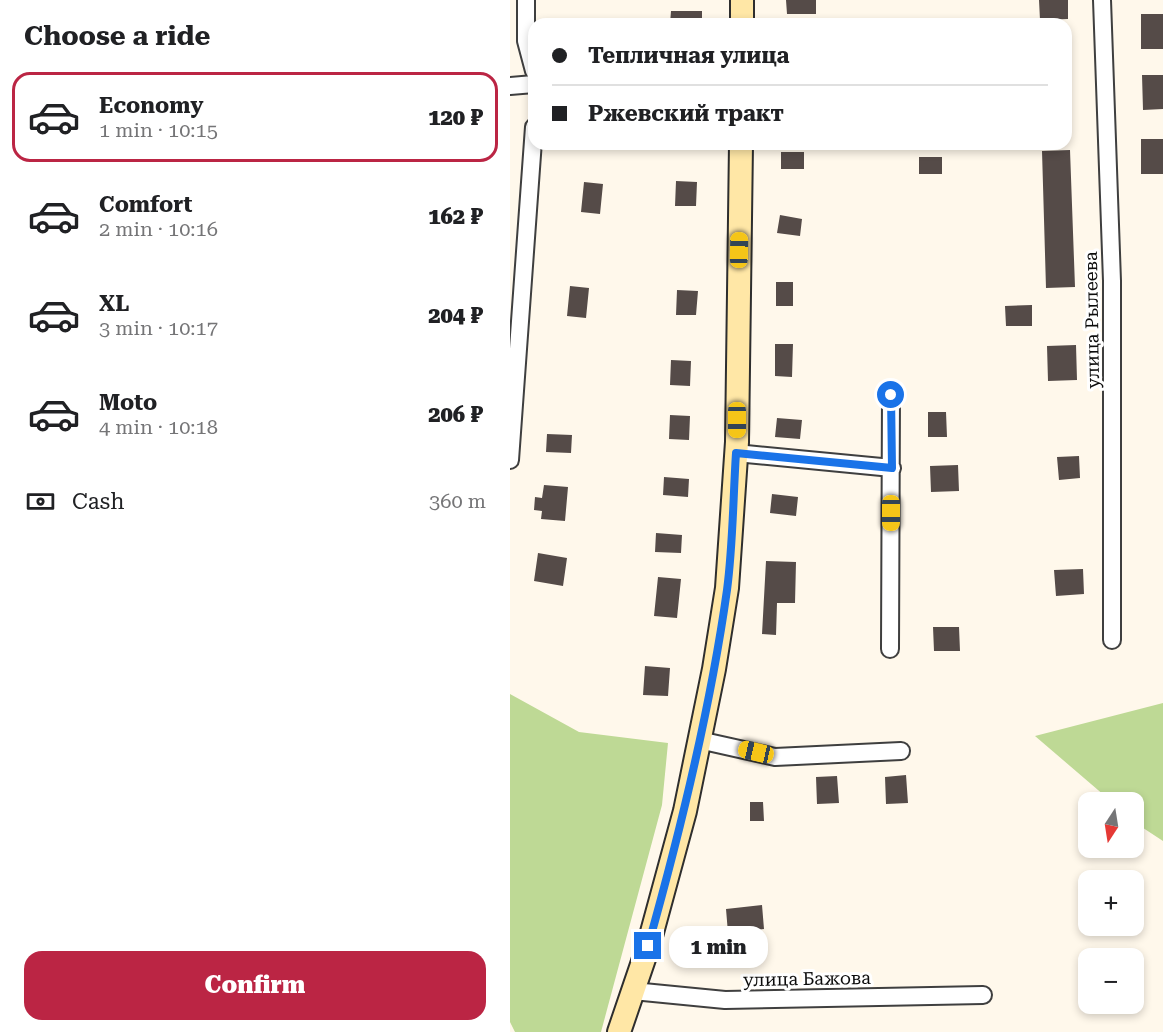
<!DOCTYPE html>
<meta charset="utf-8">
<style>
:root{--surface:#fff;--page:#f2f2f2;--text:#202124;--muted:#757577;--line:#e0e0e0;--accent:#bb2544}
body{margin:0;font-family:"Roboto Serif",serif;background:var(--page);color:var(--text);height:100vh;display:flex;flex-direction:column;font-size:22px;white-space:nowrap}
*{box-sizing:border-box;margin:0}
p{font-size:20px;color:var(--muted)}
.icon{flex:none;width:33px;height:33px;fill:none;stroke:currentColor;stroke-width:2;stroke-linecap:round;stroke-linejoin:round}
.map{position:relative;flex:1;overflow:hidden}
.sheet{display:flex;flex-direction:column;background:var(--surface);width:510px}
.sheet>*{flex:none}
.hud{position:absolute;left:18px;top:18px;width:544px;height:132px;border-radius:18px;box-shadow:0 3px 9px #0003;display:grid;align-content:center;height:132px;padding:0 24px;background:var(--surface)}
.needle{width:39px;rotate:192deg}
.fabs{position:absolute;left:568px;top:792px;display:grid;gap:12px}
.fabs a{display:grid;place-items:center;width:66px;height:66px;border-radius:12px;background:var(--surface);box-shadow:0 3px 9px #0003;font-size:30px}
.end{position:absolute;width:27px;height:27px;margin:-14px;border:8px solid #1a73e8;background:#fff;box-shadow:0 0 0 3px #fff}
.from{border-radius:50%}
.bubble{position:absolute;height:42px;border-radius:18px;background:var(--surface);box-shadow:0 3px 9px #0003;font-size:20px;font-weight:800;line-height:42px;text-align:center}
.car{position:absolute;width:18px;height:36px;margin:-18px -9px;border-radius:8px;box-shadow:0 0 4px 2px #0007;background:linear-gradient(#f5c518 24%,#345 0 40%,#f5c518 0 76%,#345 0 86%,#f5c518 0)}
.hud b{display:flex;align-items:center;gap:21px;height:57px;font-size:22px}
.hud b+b{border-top:2px solid var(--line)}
.hud i{width:15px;height:15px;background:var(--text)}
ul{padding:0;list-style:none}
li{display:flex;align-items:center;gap:18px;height:90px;margin:0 12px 9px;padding:0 12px;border:3px solid transparent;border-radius:18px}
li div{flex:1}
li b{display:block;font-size:22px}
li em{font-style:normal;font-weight:800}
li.selected{border-color:var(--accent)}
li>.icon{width:54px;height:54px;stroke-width:1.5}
h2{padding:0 24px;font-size:27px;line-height:72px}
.pay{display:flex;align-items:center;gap:15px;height:66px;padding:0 24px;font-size:22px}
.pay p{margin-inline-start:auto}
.cta{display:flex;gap:12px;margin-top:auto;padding:12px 24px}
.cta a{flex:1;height:69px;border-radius:18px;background:var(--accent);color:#fff;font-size:24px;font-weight:800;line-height:69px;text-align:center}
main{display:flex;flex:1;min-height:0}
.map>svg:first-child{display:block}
.forest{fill:#bed995}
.building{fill:#554b48}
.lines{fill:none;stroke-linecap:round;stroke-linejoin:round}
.minor-casing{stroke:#3f3f3f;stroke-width:20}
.secondary-casing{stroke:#2e2e2e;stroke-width:26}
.minor{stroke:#fff;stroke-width:16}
.secondary{stroke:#ffe7a6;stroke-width:22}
.route{stroke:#1a73e8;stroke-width:8}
.labels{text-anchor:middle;stroke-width:6;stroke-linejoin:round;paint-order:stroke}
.street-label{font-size:18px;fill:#0c0c0c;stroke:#fff}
</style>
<main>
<section class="sheet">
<h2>Choose a ride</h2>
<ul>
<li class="selected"><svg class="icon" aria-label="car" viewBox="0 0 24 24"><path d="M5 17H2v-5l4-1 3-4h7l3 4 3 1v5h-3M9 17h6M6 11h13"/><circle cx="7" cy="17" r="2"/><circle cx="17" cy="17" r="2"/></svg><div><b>Economy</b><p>1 min · 10:15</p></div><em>120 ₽</em></li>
<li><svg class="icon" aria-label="car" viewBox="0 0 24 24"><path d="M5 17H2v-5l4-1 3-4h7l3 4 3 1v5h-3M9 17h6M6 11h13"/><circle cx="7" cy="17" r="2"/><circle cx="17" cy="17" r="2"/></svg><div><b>Comfort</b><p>2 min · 10:16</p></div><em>162 ₽</em></li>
<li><svg class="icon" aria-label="car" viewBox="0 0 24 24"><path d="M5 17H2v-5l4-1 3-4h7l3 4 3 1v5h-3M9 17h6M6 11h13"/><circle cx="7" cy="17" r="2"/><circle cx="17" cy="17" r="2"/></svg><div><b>XL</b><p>3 min · 10:17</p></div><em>204 ₽</em></li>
<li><svg class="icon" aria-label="car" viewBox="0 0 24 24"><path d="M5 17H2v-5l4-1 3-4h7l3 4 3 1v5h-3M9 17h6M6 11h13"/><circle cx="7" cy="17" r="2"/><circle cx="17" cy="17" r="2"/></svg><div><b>Moto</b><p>4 min · 10:18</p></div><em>206 ₽</em></li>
</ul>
<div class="pay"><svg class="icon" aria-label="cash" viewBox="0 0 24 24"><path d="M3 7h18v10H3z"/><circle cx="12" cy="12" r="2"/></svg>Cash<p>360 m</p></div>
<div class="cta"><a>Confirm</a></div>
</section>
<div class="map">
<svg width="653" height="1032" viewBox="0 0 653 1032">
<rect width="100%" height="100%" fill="#fff8eb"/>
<path class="forest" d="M 0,694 L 69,732 L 158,743 L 152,805 L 91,1032 L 5,1032 L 0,1022 Z
M 653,703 L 653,841 L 624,822 L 624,802 L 602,802 L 525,736 Z"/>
<path class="building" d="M 276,0 L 306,0 L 306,14 L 277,14 Z
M 529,0 L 558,0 L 558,19 L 530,20 Z
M 161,11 L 192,11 L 192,24 L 160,24 Z
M 631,14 L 653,14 L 653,49 L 631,49 Z
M 632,75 L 653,75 L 653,109 L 633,110 Z
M 631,139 L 653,139 L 653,174 L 631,174 Z
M 560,150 L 565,287 L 536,288 L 532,151 Z
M 271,152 L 294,152 L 294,169 L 271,169 Z
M 409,157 L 432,157 L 432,174 L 409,174 Z
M 166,181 L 187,182 L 186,206 L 165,206 Z
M 74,182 L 93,184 L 90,214 L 71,212 Z
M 270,215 L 292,219 L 290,236 L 267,233 Z
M 266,282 L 283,282 L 283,306 L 266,306 Z
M 60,286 L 79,288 L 76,318 L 57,316 Z
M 167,290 L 188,291 L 186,315 L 166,315 Z
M 522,305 L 522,326 L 496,326 L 495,306 Z
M 265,344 L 283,344 L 282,377 L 265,376 Z
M 566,345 L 567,380 L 538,381 L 537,346 Z
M 161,360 L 181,361 L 180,386 L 160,385 Z
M 418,412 L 436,412 L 437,437 L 418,437 Z
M 160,415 L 180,416 L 179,440 L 159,439 Z
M 267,418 L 292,420 L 290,439 L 265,437 Z
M 37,434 L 62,435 L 61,453 L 36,452 Z
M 569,456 L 570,478 L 549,480 L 547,457 Z
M 448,465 L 449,491 L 421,492 L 420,466 Z
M 154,477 L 179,479 L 178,497 L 153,495 Z
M 34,485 L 58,487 L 55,521 L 31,519 L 32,511 L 24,510 L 25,497 L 32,498 Z
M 262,494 L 288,497 L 286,516 L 260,513 Z
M 146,533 L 172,535 L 171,553 L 145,552 Z
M 28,553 L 57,558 L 53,586 L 24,581 Z
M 256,561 L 286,562 L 285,603 L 267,603 L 266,635 L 252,634 Z
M 573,569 L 574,594 L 546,596 L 544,570 Z
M 148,577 L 171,579 L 167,618 L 144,616 Z
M 423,627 L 449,627 L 450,651 L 424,651 Z
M 135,666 L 160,668 L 158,696 L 133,695 Z
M 396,775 L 398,803 L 376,804 L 375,777 Z
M 327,776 L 329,803 L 307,804 L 306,777 Z
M 240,802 L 253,802 L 254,821 L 240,821 Z
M 252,905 L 254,929 L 218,933 L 216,909 Z
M 193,928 L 207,928 L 207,947 L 193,947 Z"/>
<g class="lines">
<g class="minor-casing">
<path id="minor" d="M 16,0 L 16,41 L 24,71
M 592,0 L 602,281 L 602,640
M 0,86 L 24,84
M 226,453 L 382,468
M 0,460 L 24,127
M 380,649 L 381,395
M 189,740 L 265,757 L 391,751
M 123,991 L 215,1000 L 473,995"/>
</g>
<g class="secondary-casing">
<path id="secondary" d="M 232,0 L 232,24
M 109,1032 L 138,947 L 175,811 L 204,669 L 217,588 L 227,442 L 231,144"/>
</g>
<use href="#minor" class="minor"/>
<use href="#secondary" class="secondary"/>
</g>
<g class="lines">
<path class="route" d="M 138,946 C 171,829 200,711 217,590 C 223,545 223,499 226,453 L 382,468 L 381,395"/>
</g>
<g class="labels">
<g class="street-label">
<text transform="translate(582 320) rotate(-91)" y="6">улица Рылеева</text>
<text transform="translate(297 979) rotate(-1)" y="6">улица Бажова</text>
</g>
</g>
</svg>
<div class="fabs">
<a><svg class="needle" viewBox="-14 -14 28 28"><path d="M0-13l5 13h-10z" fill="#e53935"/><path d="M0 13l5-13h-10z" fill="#757577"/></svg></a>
<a>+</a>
<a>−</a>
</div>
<i class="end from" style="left:381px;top:395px"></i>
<i class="end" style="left:138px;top:946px"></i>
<div class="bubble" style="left:159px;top:926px;width:99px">1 min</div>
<i class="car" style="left:229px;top:250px;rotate:1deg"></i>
<i class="car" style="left:227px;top:420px;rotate:180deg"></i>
<i class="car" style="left:381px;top:513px;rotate:180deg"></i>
<i class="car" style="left:246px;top:752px;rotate:283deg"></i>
<div class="hud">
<b><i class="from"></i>Тепличная улица</b>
<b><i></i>Ржевский тракт</b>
</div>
</div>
</main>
